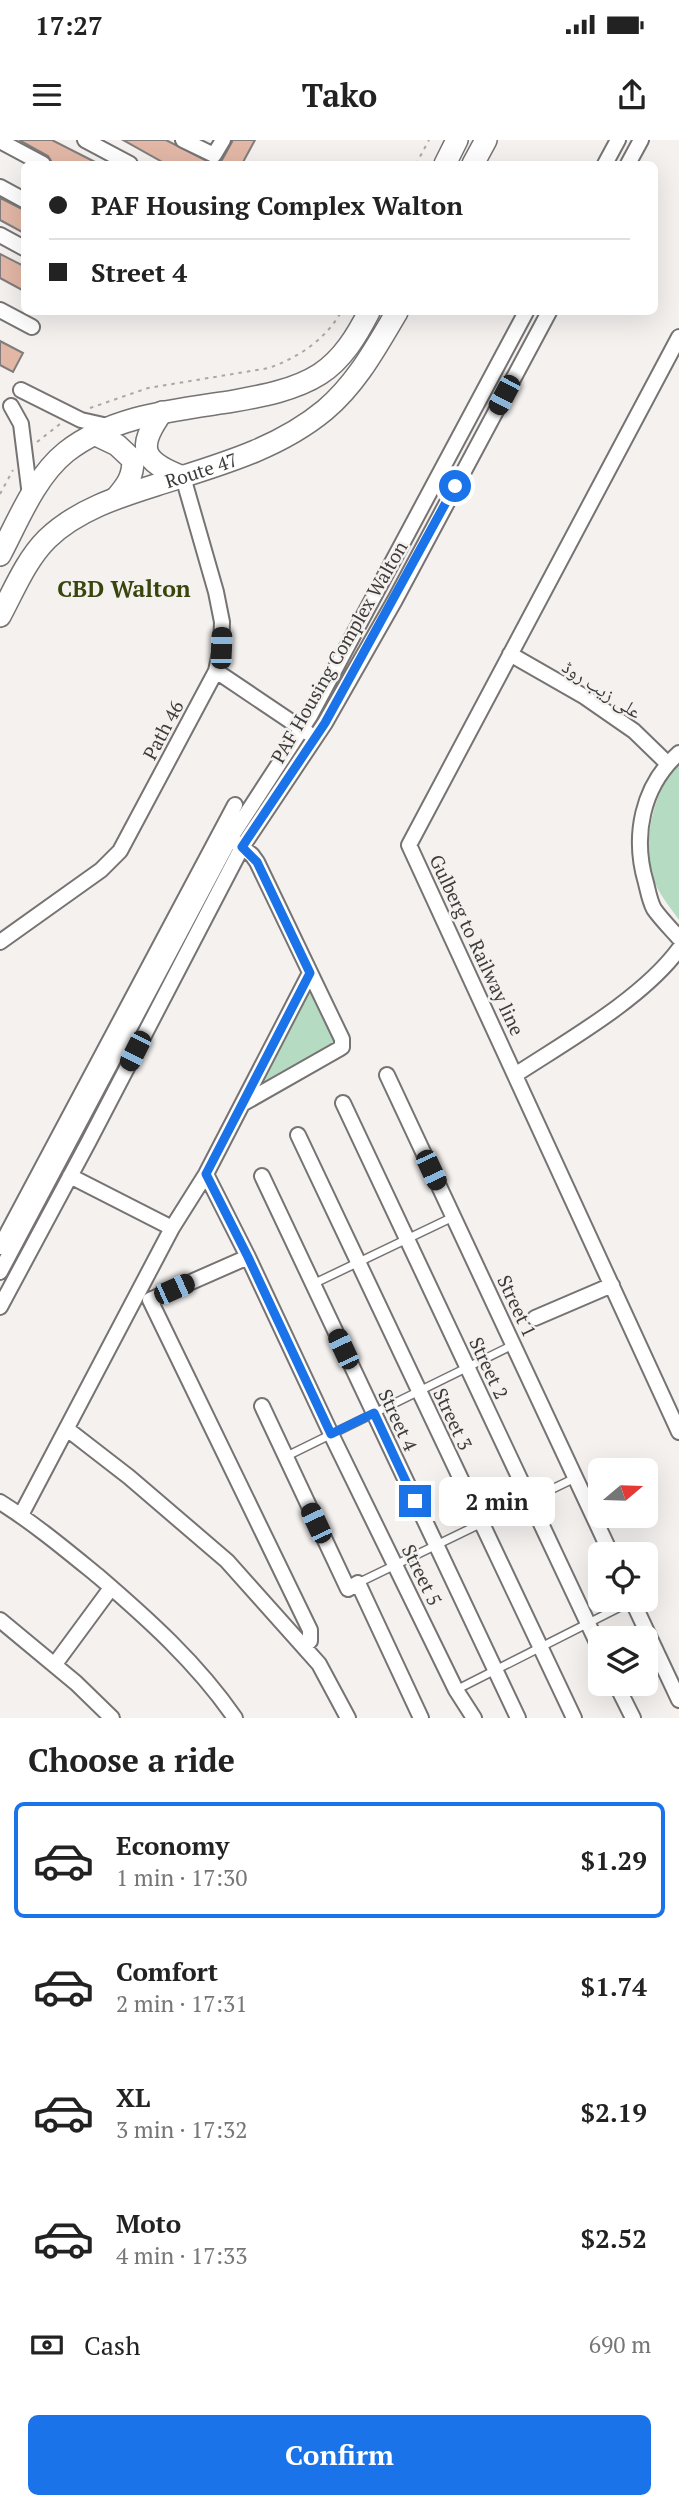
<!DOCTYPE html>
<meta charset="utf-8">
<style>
:root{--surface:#fff;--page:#f2f2f2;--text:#222;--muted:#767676;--line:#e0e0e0;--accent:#1a73e8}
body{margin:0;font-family:"PT Serif","Noto Naskh Arabic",serif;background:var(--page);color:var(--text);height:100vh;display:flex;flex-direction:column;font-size:26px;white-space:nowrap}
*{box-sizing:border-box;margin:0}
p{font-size:23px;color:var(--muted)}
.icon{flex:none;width:38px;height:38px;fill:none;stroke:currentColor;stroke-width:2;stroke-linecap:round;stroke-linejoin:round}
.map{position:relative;height:1578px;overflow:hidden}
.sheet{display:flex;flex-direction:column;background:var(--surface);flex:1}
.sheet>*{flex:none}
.guide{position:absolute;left:21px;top:21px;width:637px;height:154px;border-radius:10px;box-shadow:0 7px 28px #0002;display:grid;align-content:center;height:154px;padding:0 28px;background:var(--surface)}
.needle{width:46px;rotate:71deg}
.fabs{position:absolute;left:588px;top:1318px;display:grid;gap:14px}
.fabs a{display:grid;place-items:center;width:70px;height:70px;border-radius:10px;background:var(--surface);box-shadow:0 7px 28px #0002;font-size:35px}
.end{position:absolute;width:32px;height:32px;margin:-16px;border:9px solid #1a73e8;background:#fff;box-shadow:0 0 0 4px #fff}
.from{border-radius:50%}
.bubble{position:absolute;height:49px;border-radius:10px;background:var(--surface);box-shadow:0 7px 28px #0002;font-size:23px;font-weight:700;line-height:49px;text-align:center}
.car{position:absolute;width:21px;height:42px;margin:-21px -10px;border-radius:9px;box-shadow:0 0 5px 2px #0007;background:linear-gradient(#222 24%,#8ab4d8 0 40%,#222 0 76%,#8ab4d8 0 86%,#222 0)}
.guide b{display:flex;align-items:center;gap:24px;height:66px;font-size:26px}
.guide b+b{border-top:2px solid var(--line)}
.guide i{width:18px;height:18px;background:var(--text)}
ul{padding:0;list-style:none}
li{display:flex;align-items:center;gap:21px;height:116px;margin:0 14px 10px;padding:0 14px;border:4px solid transparent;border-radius:10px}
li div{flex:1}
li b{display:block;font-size:26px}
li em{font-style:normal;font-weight:700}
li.current{border-color:var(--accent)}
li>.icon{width:63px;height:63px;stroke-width:1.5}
h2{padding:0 28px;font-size:32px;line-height:84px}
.pay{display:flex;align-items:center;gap:18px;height:77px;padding:0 28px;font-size:26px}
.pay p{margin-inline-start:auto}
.cta{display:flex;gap:14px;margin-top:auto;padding:14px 28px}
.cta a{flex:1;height:80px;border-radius:10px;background:var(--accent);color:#fff;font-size:28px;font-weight:700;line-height:80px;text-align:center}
.status{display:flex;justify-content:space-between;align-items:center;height:49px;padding:0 35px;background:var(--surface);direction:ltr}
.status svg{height:19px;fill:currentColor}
header{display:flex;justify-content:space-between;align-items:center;height:91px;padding:0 28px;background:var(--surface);font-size:32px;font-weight:700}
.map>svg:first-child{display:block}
.green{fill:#b5dbc3}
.building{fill:#e2b7a6;stroke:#807d7c;stroke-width:2}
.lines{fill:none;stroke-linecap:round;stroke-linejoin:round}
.lane-casing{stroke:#767372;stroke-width:10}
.street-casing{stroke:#767372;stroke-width:18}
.secondary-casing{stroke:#767372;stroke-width:24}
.path{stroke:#aaa8a6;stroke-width:2;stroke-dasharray:3.5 5;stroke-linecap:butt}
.lane{stroke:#fff;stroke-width:7}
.street{stroke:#fff;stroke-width:14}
.secondary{stroke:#fff;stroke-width:21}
.route{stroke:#1a73e8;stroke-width:9}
.labels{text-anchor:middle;stroke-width:5;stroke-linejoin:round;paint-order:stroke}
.street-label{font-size:19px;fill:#3d3c3b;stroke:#f4f1ef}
.quarter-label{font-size:23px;font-weight:bold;fill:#38450c;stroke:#f4f1ef}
</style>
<div class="status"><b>17:27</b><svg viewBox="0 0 49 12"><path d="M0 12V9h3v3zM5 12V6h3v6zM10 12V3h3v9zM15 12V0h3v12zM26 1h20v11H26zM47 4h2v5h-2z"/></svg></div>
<header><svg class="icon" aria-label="menu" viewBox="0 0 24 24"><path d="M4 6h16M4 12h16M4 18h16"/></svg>Tako<svg class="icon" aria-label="share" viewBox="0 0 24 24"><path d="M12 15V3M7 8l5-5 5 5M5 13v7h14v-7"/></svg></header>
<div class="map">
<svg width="679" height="1578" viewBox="0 0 679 1578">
<rect width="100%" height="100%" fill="#f4f1ef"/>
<path class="green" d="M 679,623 L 679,780 C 670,767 658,753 653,738 C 642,701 653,651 679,623 Z
M 310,843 L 338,903 L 266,947 L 260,937 Z"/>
<path class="building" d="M 19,0 L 52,0 L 99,24 L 53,24 L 48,16 Z
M 123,0 L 166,0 L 213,24 L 166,24 Z
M 233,0 L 255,0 L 242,24 L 217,24 L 222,20 Z
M 0,58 L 24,70 L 24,93 L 0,80 Z
M 0,114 L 24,126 L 24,151 L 0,138 Z
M 0,201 L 23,213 L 13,232 L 0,225 Z"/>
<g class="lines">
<g class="lane-casing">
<path id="lane" d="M 313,1144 L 453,1077
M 285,1317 L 513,1205
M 358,1443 L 575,1338
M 456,1550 L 632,1461"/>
</g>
<g class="street-casing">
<path id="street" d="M 85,0 L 130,24
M 183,0 L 214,15 L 223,0
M 0,1 L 43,24
M 605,24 L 618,0
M 628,24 L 641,0
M 0,47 L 24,60
M 0,95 L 24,108
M 0,170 L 32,187
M 679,197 L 409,705 L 679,1292
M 21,250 L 81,280 L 112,287
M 11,266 L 21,284 L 30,356
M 510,514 L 585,557 L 634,591 L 667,623
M 216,531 L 308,593
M 679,613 C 642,646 632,696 646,743 C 648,751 650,762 654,769 C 661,779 671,789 679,798
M 235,702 L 252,715 L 257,722 L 342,899 L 342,907 L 339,909 L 244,963
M 0,802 L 101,730 L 120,711 L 216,531 L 221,508 L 222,482 L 216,452 L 183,337
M 387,935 L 611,1414
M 515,935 C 567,901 642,859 679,809
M 343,963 L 600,1509
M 298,995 L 574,1578
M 70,1036 L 172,1088
M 262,1036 L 518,1578
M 0,1107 L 235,665
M 248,1117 L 331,1294 L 456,1550 L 474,1578
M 0,1132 L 230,699 L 310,576 L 526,172
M 150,1160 L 310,1490 L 310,1501 L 303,1506
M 150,1160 L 248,1117 L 206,1034
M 0,1167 L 89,1001 L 242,707 L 325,583 L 395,460 L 549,172
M 535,1178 L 612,1145
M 262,1266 L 348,1449 L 358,1443 L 421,1578
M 67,1289 L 129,1337 L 227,1421 L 319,1524 L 348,1578
M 0,1362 C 35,1384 66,1410 98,1436 C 148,1479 197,1523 235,1578
M 21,1375 L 172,1088 L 206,1034 L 310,833
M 632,1460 L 679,1560
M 0,1480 L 76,1543 L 112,1578
M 55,1524 L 111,1448
M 616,1544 L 633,1578"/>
</g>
<g class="secondary-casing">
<g id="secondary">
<path d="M 445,24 L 457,0"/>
<path d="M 473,24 L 486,0"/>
<path d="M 162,272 C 136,309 142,321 183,337"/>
<path d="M 94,294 L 117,305 L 133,320 C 133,337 127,345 116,358"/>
<path d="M 0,415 C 18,381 35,337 66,312 C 113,275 177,270 234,261 C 262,256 295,250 320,234 C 343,219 357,195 369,172"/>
<path id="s1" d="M 0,476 C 14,450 26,420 47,399 C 77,370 118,357 156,345 C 215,326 277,310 325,270 C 357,243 376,207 397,172"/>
</g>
</g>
<path class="path" d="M 416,24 L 429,0
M 90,268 L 148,248 L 269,228 C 299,217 325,200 341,172
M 37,302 L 60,284
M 0,354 L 13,330"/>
<use href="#lane" class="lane"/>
<use href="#street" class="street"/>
<use href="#secondary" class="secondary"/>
</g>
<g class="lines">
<path class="route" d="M 415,1361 L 374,1273 L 331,1294 L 248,1117 L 206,1034 L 310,833 L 257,722 L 242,707 L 325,583 L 455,346"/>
</g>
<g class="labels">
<g class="street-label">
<text dy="7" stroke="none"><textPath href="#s1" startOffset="261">Route 47</textPath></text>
<text transform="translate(339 512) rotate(-60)" y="7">PAF Housing Complex Walton</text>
<text transform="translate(602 549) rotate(33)" y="7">علی زیب روڈ</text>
<text transform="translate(163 590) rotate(-62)" y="7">Path 46</text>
<text transform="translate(477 805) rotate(65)" y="7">Gulberg to Railway line</text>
<text transform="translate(517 1166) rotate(65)" y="7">Street 1</text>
<text transform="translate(489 1228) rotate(65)" y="7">Street 2</text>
<text transform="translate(453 1279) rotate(65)" y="7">Street 3</text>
<text transform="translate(398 1280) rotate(65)" y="7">Street 4</text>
<text transform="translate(422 1435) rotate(64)" y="7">Street 5</text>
</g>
<g class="quarter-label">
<text x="124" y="457">CBD Walton</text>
</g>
</g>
</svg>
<div class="fabs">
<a><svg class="needle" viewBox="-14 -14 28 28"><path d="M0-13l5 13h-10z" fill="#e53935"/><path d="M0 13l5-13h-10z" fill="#767676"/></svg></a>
<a><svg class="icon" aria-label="locate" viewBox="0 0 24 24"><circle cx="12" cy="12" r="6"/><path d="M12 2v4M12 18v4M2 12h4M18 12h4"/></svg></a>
<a><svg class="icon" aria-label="layers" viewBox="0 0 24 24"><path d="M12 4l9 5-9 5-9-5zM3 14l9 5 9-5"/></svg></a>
</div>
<i class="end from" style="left:455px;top:346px"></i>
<i class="end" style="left:415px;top:1361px"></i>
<div class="bubble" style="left:439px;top:1337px;width:116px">2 min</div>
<i class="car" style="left:504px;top:255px;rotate:208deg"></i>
<i class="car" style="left:221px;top:508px;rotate:2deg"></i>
<i class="car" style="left:135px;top:911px;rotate:207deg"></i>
<i class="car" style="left:431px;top:1030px;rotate:155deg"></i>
<i class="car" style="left:174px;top:1149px;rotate:66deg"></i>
<i class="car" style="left:343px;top:1209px;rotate:335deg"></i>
<i class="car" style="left:316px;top:1383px;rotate:335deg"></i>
<div class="guide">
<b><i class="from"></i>PAF Housing Complex Walton</b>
<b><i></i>Street 4</b>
</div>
</div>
<section class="sheet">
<h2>Choose a ride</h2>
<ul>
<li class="current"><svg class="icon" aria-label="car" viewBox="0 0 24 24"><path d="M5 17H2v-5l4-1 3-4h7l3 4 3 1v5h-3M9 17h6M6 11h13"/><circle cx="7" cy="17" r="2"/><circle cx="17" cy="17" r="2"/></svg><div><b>Economy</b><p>1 min · 17:30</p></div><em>$1.29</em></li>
<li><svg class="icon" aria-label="car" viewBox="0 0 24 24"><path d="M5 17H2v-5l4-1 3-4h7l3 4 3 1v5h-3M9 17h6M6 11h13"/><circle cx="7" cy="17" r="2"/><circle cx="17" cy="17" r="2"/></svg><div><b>Comfort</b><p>2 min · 17:31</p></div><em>$1.74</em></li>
<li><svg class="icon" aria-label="car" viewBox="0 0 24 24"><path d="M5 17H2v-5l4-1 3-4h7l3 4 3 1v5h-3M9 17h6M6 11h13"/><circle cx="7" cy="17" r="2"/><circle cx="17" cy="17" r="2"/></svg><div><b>XL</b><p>3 min · 17:32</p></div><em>$2.19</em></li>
<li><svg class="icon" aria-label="car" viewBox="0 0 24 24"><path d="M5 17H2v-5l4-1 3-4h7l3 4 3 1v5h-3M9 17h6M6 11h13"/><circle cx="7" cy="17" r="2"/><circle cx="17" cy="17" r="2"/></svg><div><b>Moto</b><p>4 min · 17:33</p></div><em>$2.52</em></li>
</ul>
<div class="pay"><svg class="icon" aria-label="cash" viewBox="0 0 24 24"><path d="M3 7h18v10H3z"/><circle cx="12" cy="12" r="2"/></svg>Cash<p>690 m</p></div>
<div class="cta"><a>Confirm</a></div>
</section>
